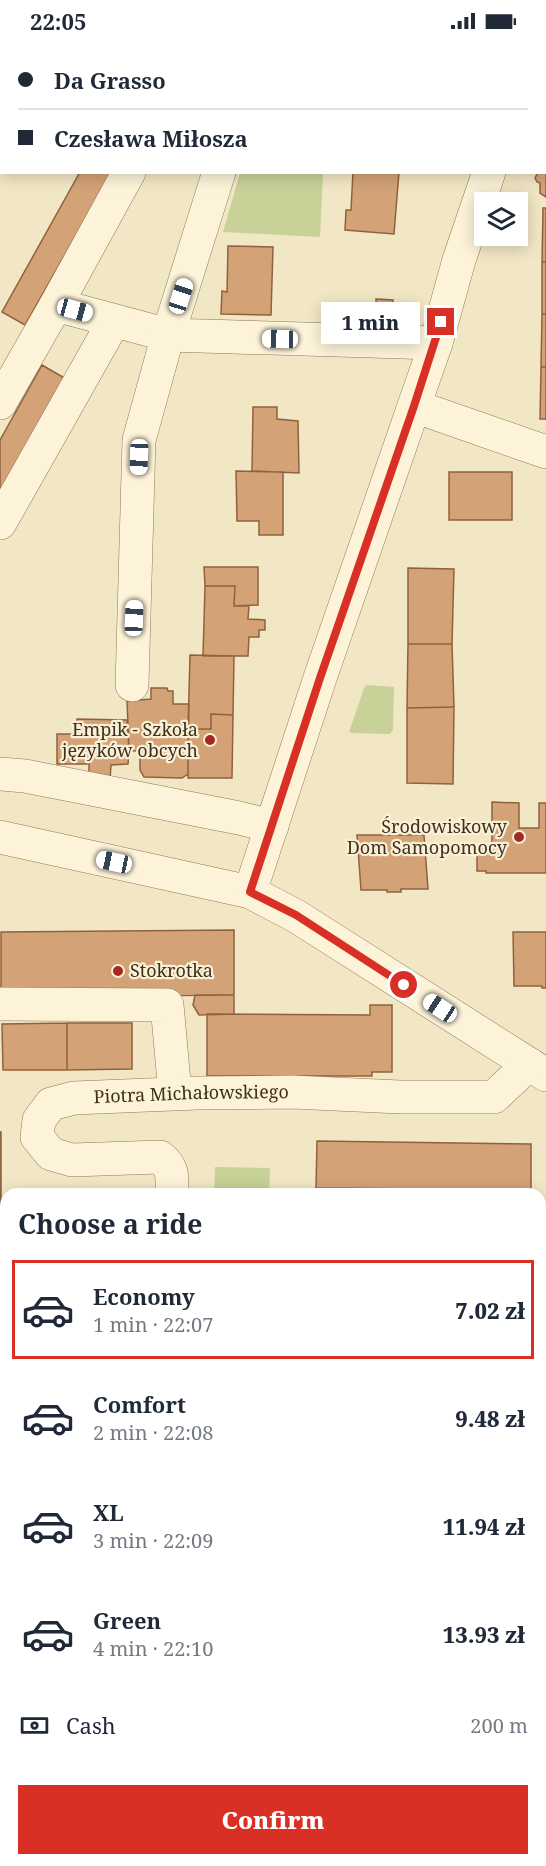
<!DOCTYPE html>
<meta charset="utf-8">
<style>
:root{--surface:#fff;--page:#f2f2f3;--text:#1f2937;--muted:#747a83;--line:#e0e1e3;--accent:#d93025}
body{margin:0;font-family:"Noto Serif",serif;background:var(--page);color:var(--text);height:100vh;display:flex;flex-direction:column;font-size:22px;white-space:nowrap}
*{box-sizing:border-box;margin:0}
p{font-size:20px;color:var(--muted)}
.icon{flex:none;width:33px;height:33px;fill:none;stroke:currentColor;stroke-width:2;stroke-linecap:round;stroke-linejoin:round}
.map{position:relative;flex:1;overflow:hidden}
.drawer{position:absolute;left:0px;top:1146px;width:546px;height:678px;display:flex;flex-direction:column;background:var(--surface);border-radius:18px 18px 0 0;box-shadow:0 3px 15px #0003}
.drawer>*{flex:none}
.guide{position:absolute;left:0px;top:0px;width:546px;height:132px;box-shadow:0 3px 15px #0003;display:grid;align-content:center;height:132px;padding:0 18px;background:var(--surface)}
.controls{position:absolute;left:474px;top:150px;display:grid;gap:12px}
.controls a{display:grid;place-items:center;width:54px;height:54px;border-radius:0px;background:var(--surface);box-shadow:0 3px 15px #0003;font-size:30px}
.end{position:absolute;width:27px;height:27px;margin:-14px;border:8px solid #d93025;background:#fff;box-shadow:0 0 0 3px #fff}
.from{border-radius:50%}
.bubble{position:absolute;height:42px;border-radius:0px;background:var(--surface);box-shadow:0 3px 15px #0003;font-size:20px;font-weight:800;line-height:42px;text-align:center}
.car{position:absolute;width:18px;height:36px;margin:-18px -9px;border-radius:8px;box-shadow:0 0 4px 2px #0007;background:linear-gradient(#fff 24%,#345 0 40%,#fff 0 76%,#345 0 86%,#fff 0)}
.guide b{display:flex;align-items:center;gap:21px;height:57px;font-size:22px}
.guide b+b{border-top:2px solid var(--line)}
.guide i{width:15px;height:15px;background:var(--text)}
ul{padding:0;list-style:none}
li{display:flex;align-items:center;gap:18px;height:99px;margin:0 12px 9px;padding:0 6px;border:3px solid transparent;border-radius:0px}
li div{flex:1}
li b{display:block;font-size:22px}
li em{font-style:normal;font-weight:800}
li.current{border-color:var(--accent)}
li>.icon{width:54px;height:54px;stroke-width:1.5}
h2{padding:0 18px;font-size:27px;line-height:72px}
.pay{display:flex;align-items:center;gap:15px;height:66px;padding:0 18px;font-size:22px}
.pay p{margin-inline-start:auto}
.button{display:flex;gap:12px;margin-top:auto;padding:12px 18px}
.button a{flex:1;height:69px;border-radius:0px;background:var(--accent);color:#fff;font-size:24px;font-weight:800;line-height:69px;text-align:center}
.status{display:flex;justify-content:space-between;align-items:center;height:42px;padding:0 30px;background:var(--surface);direction:ltr}
.status svg{height:16px;fill:currentColor}
.map>svg:first-child{display:block}
.green{fill:#c8d197}
.building{fill:#d3a277;stroke:#90623c;stroke-width:1.5}
.lines{fill:none;stroke-linecap:round;stroke-linejoin:round}
.minor-casing{stroke:#8f7859;stroke-width:34}
.minor{stroke:#fcf3d9;stroke-width:33}
.route{stroke:#d93025;stroke-width:8}
.poi-dot{fill:#a32923;stroke:#f9f0d5;stroke-width:2}
.labels{text-anchor:middle;stroke-width:4.5;stroke-linejoin:round;paint-order:stroke}
.poi-label{font-size:18px;fill:#3e2f1e;stroke:#f9f0d5;text-anchor:end}
.street-label{font-size:18px;fill:#3e2f1e;stroke:#f9f0d5}
</style>
<div class="status"><b>22:05</b><svg viewBox="0 0 49 12"><path d="M0 12V9h3v3zM5 12V6h3v6zM10 12V3h3v9zM15 12V0h3v12zM26 1h20v11H26zM47 4h2v5h-2z"/></svg></div>
<div class="map">
<svg width="546" height="1824" viewBox="0 0 546 1824">
<rect width="100%" height="100%" fill="#f2e7c5"/>
<path class="green" d="M 240,131 L 323,131 L 320,195 L 223,190 Z
M 366,643 L 394,645 L 393,688 L 390,692 L 352,691 L 349,690 L 364,646 Z
M 215,1125 L 270,1126 L 269,1152 L 214,1152 Z
M 0,1227 L 6,1227 L 6,1311 L 0,1311 Z"/>
<path class="building" d="M 544,111 L 546,111 L 546,155 L 540,151 L 540,141 L 537,140 L 535,136 L 538,130 L 544,130 Z
M 80,130 L 112,130 L 25,283 L 2,270 Z
M 353,130 L 399,130 L 394,192 L 345,188 L 346,168 L 351,168 Z
M 543,166 L 546,166 L 546,220 L 542,220 Z
M 228,204 L 273,205 L 271,273 L 221,272 L 222,249 L 227,250 Z
M 542,220 L 546,220 L 546,272 L 542,272 Z
M 376,257 L 393,258 L 392,273 L 376,273 Z
M 542,272 L 546,272 L 546,325 L 541,325 Z
M 42,323 L 68,338 L 0,458 L 0,398 Z
M 541,325 L 546,325 L 546,377 L 540,377 Z
M 253,365 L 277,365 L 277,377 L 298,379 L 299,431 L 252,429 Z
M 236,429 L 283,430 L 283,493 L 259,493 L 259,479 L 237,479 Z
M 449,430 L 512,430 L 512,478 L 449,478 Z
M 204,525 L 258,525 L 258,563 L 234,564 L 235,544 L 205,544 Z
M 408,526 L 454,527 L 452,602 L 408,602 Z
M 205,544 L 235,544 L 234,564 L 249,564 L 248,577 L 265,578 L 265,588 L 259,588 L 259,595 L 249,595 L 248,614 L 203,614 Z
M 408,602 L 452,602 L 454,665 L 407,666 Z
M 190,613 L 234,614 L 233,673 L 211,672 L 211,687 L 188,687 Z
M 151,646 L 167,646 L 168,649 L 173,649 L 173,662 L 189,662 L 188,708 L 129,709 L 127,659 L 151,657 Z
M 454,665 L 453,742 L 407,741 L 407,666 Z
M 211,672 L 233,673 L 232,736 L 188,736 L 188,687 L 211,687 Z
M 77,677 L 127,678 L 129,709 L 128,722 L 111,723 L 110,738 L 89,734 L 89,722 L 57,722 L 57,692 L 76,692 Z
M 140,708 L 188,708 L 188,732 L 182,736 L 144,735 L 140,728 Z
M 492,760 L 519,761 L 519,786 L 539,786 L 539,761 L 546,761 L 546,831 L 486,831 L 486,829 L 477,829 L 477,807 L 486,807 L 486,805 L 492,805 Z
M 357,793 L 424,793 L 428,847 L 401,847 L 401,850 L 387,850 L 387,848 L 361,848 Z
M 234,888 L 234,953 L 1,955 L 1,890 Z
M 513,890 L 546,890 L 546,946 L 542,946 L 542,944 L 514,944 Z
M 195,953 L 234,953 L 234,972 L 199,973 L 193,963 Z
M 370,963 L 392,963 L 392,1030 L 372,1030 L 372,1034 L 207,1034 L 207,972 L 370,973 Z
M 67,981 L 67,1028 L 3,1028 L 2,982 Z
M 67,981 L 132,981 L 132,1027 L 67,1028 Z
M 0,1090 L 1,1090 L 1,1220 L 0,1220 Z
M 317,1099 L 531,1102 L 531,1148 L 316,1146 Z
M 0,1362 L 5,1362 L 4,1409 L 0,1409 Z"/>
<g class="lines">
<g class="minor-casing">
<g id="minor">
<path d="M 537,0 L 546,1"/>
<path d="M 32,2 L 33,0"/>
<path d="M 0,61 L 2,58"/>
<path d="M 129,130 L 56,263 L 168,293 L 139,398 L 132,643"/>
<path d="M 219,130 L 168,293 L 436,301"/>
<path d="M 0,361 L 56,263"/>
<path d="M 414,364 L 546,410"/>
<path d="M 0,481 L 114,279"/>
<path d="M 0,732 L 25,734 L 239,776 L 272,784"/>
<path d="M 0,795 L 250,850 L 296,874 L 546,1033"/>
<path d="M 250,850 L 320,636 L 414,364 L 436,301 L 459,218 L 489,130"/>
<path d="M 0,962 L 167,963 L 175,1051"/>
<path id="s1" d="M 172,1152 C 172,1135 174,1126 160,1115 L 72,1118 L 51,1112 L 37,1095 L 39,1078 L 51,1062 L 74,1056 L 197,1051 L 292,1050 L 400,1055 L 494,1055 L 529,1022"/>
<path d="M 540,1365 L 546,1365"/>
<path d="M 0,1429 L 6,1428"/>
<path d="M 540,1791 L 546,1789"/>
<path d="M 540,1816 L 542,1824"/>
<path d="M 426,1824 L 451,1818"/>
</g>
</g>
<use href="#minor" class="minor"/>
</g>
<g class="lines">
<path class="route" d="M 404,943 L 296,873 L 250,850 L 320,636 L 414,364 L 441,280"/>
</g>
<g class="poi-dot">
<circle cx="210" cy="698" r="6"/>
<circle cx="519" cy="795" r="6"/>
<circle cx="118" cy="929" r="6"/>
</g>
<g class="labels">
<g class="poi-label">
<text x="198" y="694">Empik - Szkoła<tspan x="198" dy="21">języków obcych</tspan></text>
<text x="507" y="791">Środowiskowy<tspan x="507" dy="21">Dom Samopomocy</tspan></text>
<text x="130" y="935" text-anchor="start">Stokrotka</text>
</g>
<g class="street-label">
<text dy="6" stroke="none"><textPath href="#s1" startOffset="351">Piotra Michałowskiego</textPath></text>
</g>
</g>
</svg>
<div class="controls">
<a><svg class="icon" aria-label="layers" viewBox="0 0 24 24"><path d="M12 4l9 5-9 5-9-5zM3 14l9 5 9-5"/></svg></a>
</div>
<i class="end from" style="left:404px;top:943px"></i>
<i class="end" style="left:441px;top:280px"></i>
<div class="bubble" style="left:321px;top:260px;width:99px">1 min</div>
<i class="car" style="left:181px;top:254px;rotate:18deg"></i>
<i class="car" style="left:75px;top:268px;rotate:105deg"></i>
<i class="car" style="left:280px;top:297px;rotate:271deg"></i>
<i class="car" style="left:139px;top:415px;rotate:182deg"></i>
<i class="car" style="left:134px;top:576px;rotate:2deg"></i>
<i class="car" style="left:114px;top:820px;rotate:282deg"></i>
<i class="car" style="left:440px;top:966px;rotate:303deg"></i>
<div class="guide">
<b><i class="from"></i>Da Grasso</b>
<b><i></i>Czesława Miłosza</b>
</div>
<section class="drawer">
<h2>Choose a ride</h2>
<ul>
<li class="current"><svg class="icon" aria-label="car" viewBox="0 0 24 24"><path d="M5 17H2v-5l4-1 3-4h7l3 4 3 1v5h-3M9 17h6M6 11h13"/><circle cx="7" cy="17" r="2"/><circle cx="17" cy="17" r="2"/></svg><div><b>Economy</b><p>1 min · 22:07</p></div><em>7.02 zł</em></li>
<li><svg class="icon" aria-label="car" viewBox="0 0 24 24"><path d="M5 17H2v-5l4-1 3-4h7l3 4 3 1v5h-3M9 17h6M6 11h13"/><circle cx="7" cy="17" r="2"/><circle cx="17" cy="17" r="2"/></svg><div><b>Comfort</b><p>2 min · 22:08</p></div><em>9.48 zł</em></li>
<li><svg class="icon" aria-label="car" viewBox="0 0 24 24"><path d="M5 17H2v-5l4-1 3-4h7l3 4 3 1v5h-3M9 17h6M6 11h13"/><circle cx="7" cy="17" r="2"/><circle cx="17" cy="17" r="2"/></svg><div><b>XL</b><p>3 min · 22:09</p></div><em>11.94 zł</em></li>
<li><svg class="icon" aria-label="car" viewBox="0 0 24 24"><path d="M5 17H2v-5l4-1 3-4h7l3 4 3 1v5h-3M9 17h6M6 11h13"/><circle cx="7" cy="17" r="2"/><circle cx="17" cy="17" r="2"/></svg><div><b>Green</b><p>4 min · 22:10</p></div><em>13.93 zł</em></li>
</ul>
<div class="pay"><svg class="icon" aria-label="cash" viewBox="0 0 24 24"><path d="M3 7h18v10H3z"/><circle cx="12" cy="12" r="2"/></svg>Cash<p>200 m</p></div>
<div class="button"><a>Confirm</a></div>
</section>
</div>
